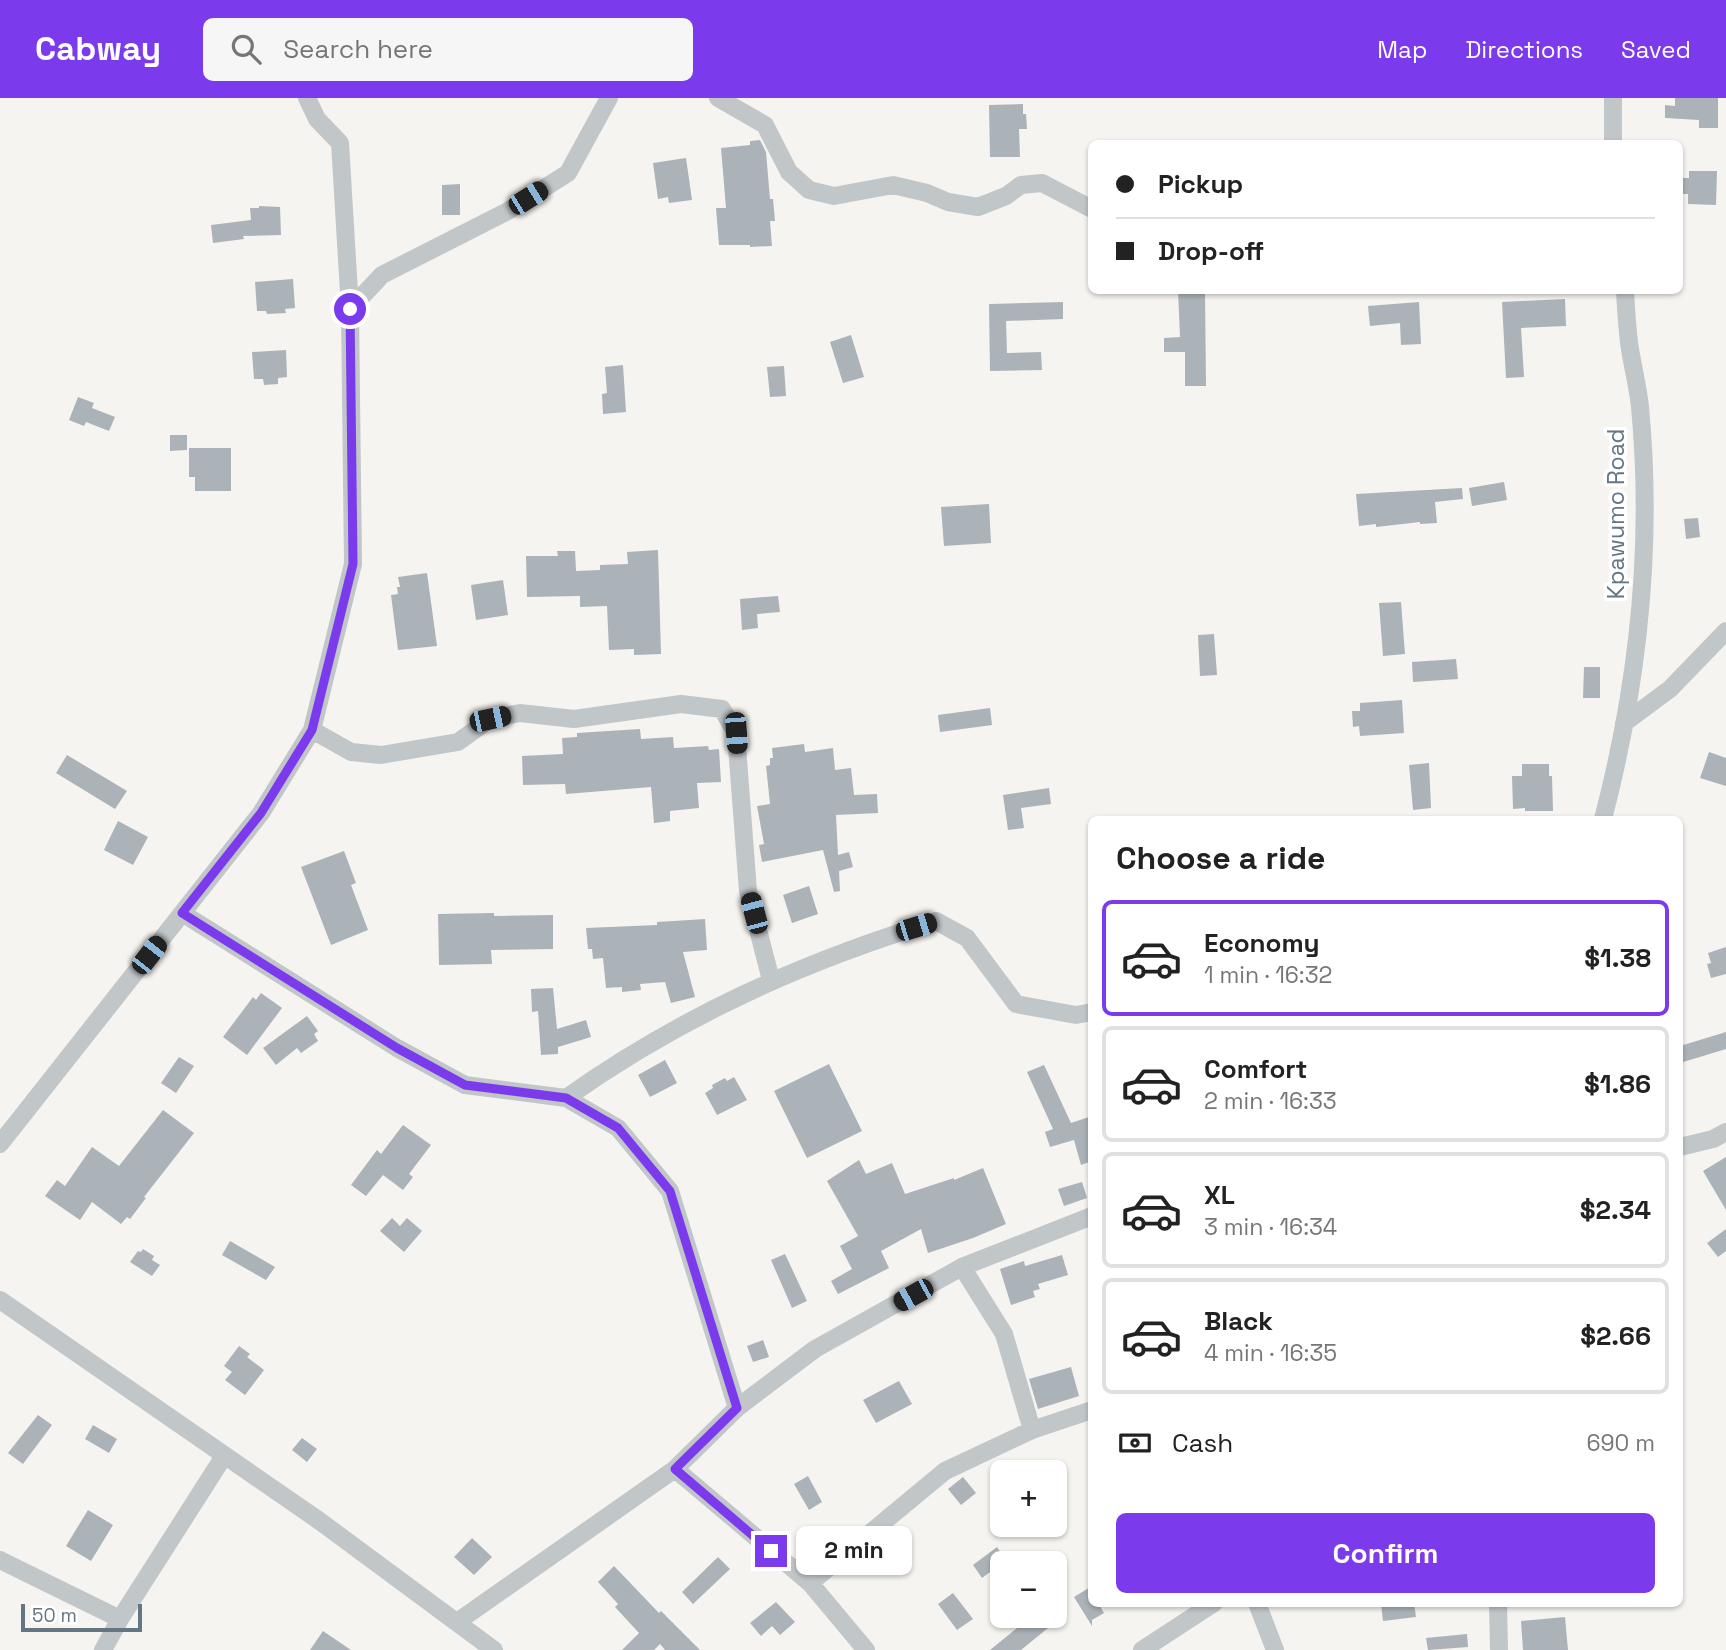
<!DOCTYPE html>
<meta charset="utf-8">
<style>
:root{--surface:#fff;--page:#f6f6f6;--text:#222;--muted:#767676;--line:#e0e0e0;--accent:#7c3aed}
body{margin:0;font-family:"Space Grotesk",sans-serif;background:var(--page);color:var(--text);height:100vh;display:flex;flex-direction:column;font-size:26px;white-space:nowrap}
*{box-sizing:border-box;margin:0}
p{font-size:23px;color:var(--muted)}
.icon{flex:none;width:38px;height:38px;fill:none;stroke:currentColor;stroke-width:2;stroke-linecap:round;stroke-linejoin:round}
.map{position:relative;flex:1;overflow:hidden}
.sheet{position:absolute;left:1088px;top:718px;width:595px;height:791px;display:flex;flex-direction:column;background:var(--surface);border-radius:10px;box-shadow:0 2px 5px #0004}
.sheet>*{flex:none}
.hud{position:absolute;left:1088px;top:42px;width:595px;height:154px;border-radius:10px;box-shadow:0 2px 5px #0004;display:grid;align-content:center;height:154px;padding:0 28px;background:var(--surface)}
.controls{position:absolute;left:990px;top:1362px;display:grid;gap:14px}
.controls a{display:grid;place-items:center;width:77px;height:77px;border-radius:10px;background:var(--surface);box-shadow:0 2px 5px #0004;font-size:35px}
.scale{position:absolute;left:21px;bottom:18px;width:121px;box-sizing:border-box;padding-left:7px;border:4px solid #627683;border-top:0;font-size:19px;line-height:24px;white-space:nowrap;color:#627683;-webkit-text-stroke:5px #fff;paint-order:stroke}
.end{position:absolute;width:32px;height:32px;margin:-16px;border:9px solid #7c3aed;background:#fff;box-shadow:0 0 0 4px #fff}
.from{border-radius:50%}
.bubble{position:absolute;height:49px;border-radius:10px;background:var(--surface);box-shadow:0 2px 5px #0004;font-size:23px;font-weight:800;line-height:49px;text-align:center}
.car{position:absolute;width:21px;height:42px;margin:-21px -10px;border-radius:9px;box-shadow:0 0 5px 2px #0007;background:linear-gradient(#222 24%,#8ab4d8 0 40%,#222 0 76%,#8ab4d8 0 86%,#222 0)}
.hud b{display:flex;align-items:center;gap:24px;height:66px;font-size:26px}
.hud b+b{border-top:2px solid var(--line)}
.hud i{width:18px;height:18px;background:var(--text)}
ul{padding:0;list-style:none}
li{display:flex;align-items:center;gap:21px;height:116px;margin:0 14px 10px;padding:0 14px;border:4px solid var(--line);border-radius:10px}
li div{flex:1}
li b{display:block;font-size:26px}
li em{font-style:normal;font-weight:800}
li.on{border-color:var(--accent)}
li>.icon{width:63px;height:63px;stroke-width:1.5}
h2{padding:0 28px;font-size:32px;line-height:84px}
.pay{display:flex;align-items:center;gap:18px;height:77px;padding:0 28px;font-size:26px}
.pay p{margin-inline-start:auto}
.action{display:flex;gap:14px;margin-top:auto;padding:14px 28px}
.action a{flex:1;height:80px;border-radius:10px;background:var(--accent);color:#fff;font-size:28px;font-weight:800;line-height:80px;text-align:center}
header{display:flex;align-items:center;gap:42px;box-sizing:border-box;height:98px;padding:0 35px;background:var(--accent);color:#fff}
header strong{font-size:33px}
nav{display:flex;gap:38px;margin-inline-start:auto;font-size:24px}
.search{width:490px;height:63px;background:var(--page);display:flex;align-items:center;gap:18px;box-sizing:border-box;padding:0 24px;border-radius:10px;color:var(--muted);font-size:26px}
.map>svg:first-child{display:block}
.building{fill:#abb3b8}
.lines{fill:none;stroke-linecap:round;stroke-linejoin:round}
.minor{stroke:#c1c6c8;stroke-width:18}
.route{stroke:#7c3aed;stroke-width:9}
.labels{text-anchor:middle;stroke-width:7;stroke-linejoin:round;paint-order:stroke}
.street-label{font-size:23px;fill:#627683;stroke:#fff}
</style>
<header>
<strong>Cabway</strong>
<div class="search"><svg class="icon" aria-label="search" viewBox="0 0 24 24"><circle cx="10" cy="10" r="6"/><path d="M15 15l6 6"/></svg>Search here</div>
<nav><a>Map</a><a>Directions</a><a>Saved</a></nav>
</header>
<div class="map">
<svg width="1726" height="1552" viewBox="0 0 1726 1552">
<rect width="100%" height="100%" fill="#f5f4f0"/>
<path class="building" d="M 1675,0 L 1718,0 L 1718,30 L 1699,30 L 1699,22 L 1665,20 L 1665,7 L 1675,8 Z
M 1023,6 L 1023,16 L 1026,16 L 1027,31 L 1019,31 L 1020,59 L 990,59 L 989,7 Z
M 760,42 L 766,54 L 770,101 L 773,101 L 775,123 L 770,123 L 772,148 L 750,149 L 750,147 L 719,147 L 716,110 L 726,110 L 721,50 L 750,47 L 750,43 Z
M 686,60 L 692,102 L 669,105 L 668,99 L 658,101 L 653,65 Z
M 1689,73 L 1717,73 L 1716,107 L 1688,106 L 1688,96 L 1683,96 L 1683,80 L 1689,80 Z
M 460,86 L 460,117 L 442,117 L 442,87 Z
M 259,108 L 280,109 L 281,137 L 243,138 L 244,141 L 213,145 L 211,127 L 251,122 L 250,110 L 259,110 Z
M 293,181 L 295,210 L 285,211 L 286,215 L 267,216 L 266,213 L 257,213 L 255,184 Z
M 1178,192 L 1205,192 L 1206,288 L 1185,288 L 1185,254 L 1164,254 L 1164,240 L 1180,239 Z
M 1565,201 L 1566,228 L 1521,230 L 1524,279 L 1506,280 L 1502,204 Z
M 1063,204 L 1063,221 L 1006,223 L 1007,255 L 1041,254 L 1042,272 L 990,273 L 989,206 Z
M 1419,204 L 1421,246 L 1401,247 L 1400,225 L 1370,228 L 1368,208 Z
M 851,237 L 864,279 L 843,285 L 830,244 Z
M 286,252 L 287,279 L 278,280 L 278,286 L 264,287 L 263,281 L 254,281 L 252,254 Z
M 623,267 L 626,314 L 603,316 L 602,296 L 607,295 L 605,269 Z
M 784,268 L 786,298 L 770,299 L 767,269 Z
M 78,299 L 94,305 L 92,310 L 115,319 L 109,333 L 86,324 L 84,328 L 69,322 Z
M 170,337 L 187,337 L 187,352 L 170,353 Z
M 189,350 L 231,350 L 231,393 L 195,393 L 195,379 L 189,379 Z
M 1504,384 L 1507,402 L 1472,408 L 1469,390 Z
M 1462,390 L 1463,401 L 1435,404 L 1437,425 L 1420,426 L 1420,424 L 1376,429 L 1376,426 L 1359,428 L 1356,396 Z
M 989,406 L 991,445 L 944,448 L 941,409 Z
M 1698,420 L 1700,439 L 1686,441 L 1684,421 Z
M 658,452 L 661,556 L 634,557 L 634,551 L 609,552 L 607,508 L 580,509 L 580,498 L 527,499 L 526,458 L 558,458 L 557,453 L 575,453 L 576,473 L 600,472 L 600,467 L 628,466 L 627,454 Z
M 427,475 L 437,548 L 398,552 L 391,497 L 398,496 L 397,489 L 400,489 L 398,479 Z
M 503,482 L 508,517 L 476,522 L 471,487 Z
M 778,498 L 780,514 L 757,516 L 758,530 L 742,532 L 740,501 Z
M 1401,504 L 1405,556 L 1383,558 L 1379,505 Z
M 1214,536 L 1217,577 L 1200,578 L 1198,537 Z
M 1456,561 L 1458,581 L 1413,584 L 1412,564 Z
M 1584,569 L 1600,569 L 1600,600 L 1583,600 Z
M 1402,602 L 1404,635 L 1360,638 L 1359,628 L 1353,629 L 1352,613 L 1360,613 L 1360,605 Z
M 990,610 L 992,627 L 940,634 L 938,617 Z
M 640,631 L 641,641 L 673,639 L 674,650 L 708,648 L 709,652 L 719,651 L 721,684 L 697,685 L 699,710 L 670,713 L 670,723 L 654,725 L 651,689 L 566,696 L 565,686 L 523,687 L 522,658 L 563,656 L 562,640 L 577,639 L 577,635 Z
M 804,646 L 805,654 L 833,650 L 835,672 L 851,670 L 854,697 L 877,696 L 878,715 L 836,717 L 838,757 L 849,754 L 853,769 L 839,773 L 840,793 L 834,794 L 823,752 L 762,764 L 759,747 L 764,746 L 757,708 L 770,706 L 766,668 L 770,667 L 770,660 L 773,660 L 772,650 Z
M 1709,654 L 1726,660 L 1726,688 L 1700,680 Z
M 67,657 L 127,693 L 115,711 L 56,675 Z
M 1429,665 L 1431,710 L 1413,712 L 1409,667 Z
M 1522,666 L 1549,666 L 1549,678 L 1552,678 L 1553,713 L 1525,713 L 1525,710 L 1513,711 L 1512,678 L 1522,678 Z
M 1049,690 L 1051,706 L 1021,710 L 1024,730 L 1008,732 L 1003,697 Z
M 118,723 L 148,739 L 133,767 L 104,752 Z
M 344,753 L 356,785 L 351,787 L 368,832 L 331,847 L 301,769 Z
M 809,788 L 818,816 L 792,825 L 783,797 Z
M 494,815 L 494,818 L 553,817 L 553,851 L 491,852 L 492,866 L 439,867 L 438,816 Z
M 705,821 L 707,852 L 683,854 L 695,899 L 671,905 L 665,884 L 640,886 L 641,892 L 622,894 L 622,889 L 606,890 L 603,860 L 593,861 L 592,851 L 588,851 L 586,830 L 657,827 L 657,824 Z
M 1726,849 L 1726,876 L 1711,880 L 1707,866 L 1711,865 L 1708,855 Z
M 553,890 L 557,931 L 586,922 L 591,939 L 558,949 L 558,956 L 541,957 L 538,913 L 532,914 L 531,891 Z
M 261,895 L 282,910 L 247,957 L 223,939 L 253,899 L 256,902 Z
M 307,918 L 318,933 L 314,936 L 318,943 L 301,955 L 297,950 L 276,967 L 263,950 Z
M 1726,934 L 1726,951 L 1680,965 L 1680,948 Z
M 179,959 L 194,968 L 176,995 L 161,985 Z
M 665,962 L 677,985 L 650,999 L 638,977 Z
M 829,966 L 862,1033 L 807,1060 L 774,993 Z
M 1044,967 L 1071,1025 L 1092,1018 L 1092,1063 L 1081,1067 L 1074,1042 L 1050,1049 L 1045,1034 L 1053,1031 L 1027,974 Z
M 734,979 L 747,1002 L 717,1017 L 705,995 L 713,990 L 712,987 L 725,980 L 727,983 Z
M 163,1012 L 194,1035 L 144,1099 L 146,1100 L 130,1121 L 127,1119 L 121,1126 L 92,1104 L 80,1122 L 45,1098 L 57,1082 L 65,1088 L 92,1049 L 119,1068 Z
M 403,1027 L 431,1047 L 409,1076 L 413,1079 L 403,1092 L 383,1077 L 366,1098 L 351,1087 L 377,1052 L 381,1056 Z
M 1726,1059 L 1726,1112 L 1703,1073 Z
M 859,1062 L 866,1076 L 892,1065 L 905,1096 L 954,1080 L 954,1082 L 983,1070 L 1006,1126 L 973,1140 L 928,1155 L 921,1131 L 881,1153 L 889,1170 L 838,1196 L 831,1183 L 852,1171 L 840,1148 L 858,1138 L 827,1083 Z
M 1082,1084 L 1087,1100 L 1064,1108 L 1058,1091 Z
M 392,1120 L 400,1128 L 407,1120 L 422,1133 L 404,1154 L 380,1133 Z
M 1726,1131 L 1726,1153 L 1718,1159 L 1707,1145 Z
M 230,1143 L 275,1169 L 266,1182 L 222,1157 Z
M 143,1151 L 154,1158 L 152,1162 L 160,1167 L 152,1178 L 130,1164 L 138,1153 L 141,1154 Z
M 785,1156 L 807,1203 L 792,1210 L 771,1162 Z
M 1062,1157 L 1068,1177 L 1038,1186 L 1040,1191 L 1033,1193 L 1035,1199 L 1011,1207 L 1000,1171 L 1024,1163 L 1025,1168 Z
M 763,1242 L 769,1259 L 753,1264 L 747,1248 Z
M 239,1248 L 250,1256 L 247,1259 L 264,1272 L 245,1297 L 225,1282 L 232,1274 L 224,1268 Z
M 1071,1269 L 1079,1298 L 1038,1311 L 1029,1281 Z
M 899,1283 L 912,1306 L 876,1325 L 863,1302 Z
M 38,1317 L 52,1327 L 23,1366 L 8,1355 Z
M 93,1327 L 117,1341 L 109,1355 L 85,1341 Z
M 302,1340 L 317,1351 L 307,1364 L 292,1352 Z
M 808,1378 L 822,1404 L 809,1412 L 794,1386 Z
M 963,1379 L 976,1395 L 961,1407 L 948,1391 Z
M 88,1412 L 113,1427 L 91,1463 L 66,1448 Z
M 472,1440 L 492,1459 L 474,1477 L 454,1459 Z
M 997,1449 L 1006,1462 L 982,1480 L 973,1467 Z
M 718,1459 L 730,1471 L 693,1506 L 682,1494 Z
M 614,1468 L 659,1515 L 661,1513 L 700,1552 L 665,1552 L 660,1546 L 654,1552 L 622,1552 L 639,1535 L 615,1509 L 618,1506 L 598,1484 Z
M 1092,1488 L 1092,1505 L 1098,1505 L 1104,1515 L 1092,1522 L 1092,1528 L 1074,1499 Z
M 953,1495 L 973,1521 L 957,1532 L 938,1506 Z
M 776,1504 L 795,1524 L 780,1537 L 772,1528 L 761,1538 L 750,1525 Z
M 1381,1505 L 1414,1505 L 1416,1519 L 1383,1523 Z
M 1033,1517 L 1064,1517 L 1021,1552 L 990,1552 Z
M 1565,1519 L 1568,1552 L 1523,1552 L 1521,1523 Z
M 323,1533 L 351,1552 L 310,1552 Z
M 1467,1536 L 1468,1549 L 1428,1552 L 1426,1540 Z"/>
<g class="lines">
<path class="minor" d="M 718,0 L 765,27 L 789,74 L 809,92 L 834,98 L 893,87 L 927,95 L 948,104 L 978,109 L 1006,98 L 1021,87 L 1042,85 L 1092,111
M 1613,0 L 1613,46
M 350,211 L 382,177 L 508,113 L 568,75 L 609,0
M 1624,625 L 1670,591 L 1726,533
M 312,632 L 351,654 L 381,657 L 458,644 L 490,621 L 520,615 L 574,621 L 681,606 L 722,611 L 736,635 L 748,793 L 771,882
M 1603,721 C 1638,587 1653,447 1640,309 C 1638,289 1633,270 1630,251 C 1627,232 1626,212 1625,192
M 182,815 L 397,950 L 465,987 L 566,1000 L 618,1030 L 670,1093 L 737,1310
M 566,1000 C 680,919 802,864 936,823 L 967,840 L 1016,906 L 1076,917 L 1092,914
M 0,1046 L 261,715 L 312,632 L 353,466 L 350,211 L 340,45 L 317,21 L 307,0
M 1680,1049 L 1713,1041 L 1726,1034
M 962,1169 L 1004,1236 L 1032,1332
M 0,1202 L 321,1424 L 494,1552
M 675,1371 L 810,1485 L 866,1552
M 0,1462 L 120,1521
M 810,1485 L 945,1373 L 1032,1332 L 1092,1312
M 1257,1505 L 1275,1552
M 1498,1505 L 1499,1552
M 457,1524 L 675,1371 L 737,1310 L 815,1251 L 962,1169 L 1092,1118
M 103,1552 L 120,1521 L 224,1358
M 1142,1552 L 1214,1505"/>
</g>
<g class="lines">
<path class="route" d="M 350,211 L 353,466 L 312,632 L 261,715 L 182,815 L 397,950 L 465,987 L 566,1000 L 618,1030 L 670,1093 L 737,1310 L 675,1371 L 771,1453"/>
</g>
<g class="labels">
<g class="street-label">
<text transform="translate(1616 416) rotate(-90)" y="8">Kpawumo Road</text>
</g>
</g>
</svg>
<div class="controls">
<a>+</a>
<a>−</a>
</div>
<div class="scale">50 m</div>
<i class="end from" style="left:350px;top:211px"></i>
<i class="end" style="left:771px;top:1453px"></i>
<div class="bubble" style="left:796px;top:1428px;width:116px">2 min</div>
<i class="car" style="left:528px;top:100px;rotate:58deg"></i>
<i class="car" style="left:490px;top:621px;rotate:78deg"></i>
<i class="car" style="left:736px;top:635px;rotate:176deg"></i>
<i class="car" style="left:754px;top:815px;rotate:345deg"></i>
<i class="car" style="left:916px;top:829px;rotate:73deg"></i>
<i class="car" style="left:149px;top:857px;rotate:38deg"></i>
<i class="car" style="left:913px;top:1197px;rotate:241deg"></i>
<div class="hud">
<b><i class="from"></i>Pickup</b>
<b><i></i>Drop-off</b>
</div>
<section class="sheet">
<h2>Choose a ride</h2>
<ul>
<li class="on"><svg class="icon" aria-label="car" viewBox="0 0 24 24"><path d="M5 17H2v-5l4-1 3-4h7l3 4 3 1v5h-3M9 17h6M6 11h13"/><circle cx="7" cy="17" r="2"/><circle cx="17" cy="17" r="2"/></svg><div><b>Economy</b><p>1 min · 16:32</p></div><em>$1.38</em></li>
<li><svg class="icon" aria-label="car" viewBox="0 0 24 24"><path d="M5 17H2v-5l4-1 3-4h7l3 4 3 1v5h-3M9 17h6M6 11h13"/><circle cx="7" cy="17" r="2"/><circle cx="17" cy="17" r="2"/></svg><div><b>Comfort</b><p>2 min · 16:33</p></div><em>$1.86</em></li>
<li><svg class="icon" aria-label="car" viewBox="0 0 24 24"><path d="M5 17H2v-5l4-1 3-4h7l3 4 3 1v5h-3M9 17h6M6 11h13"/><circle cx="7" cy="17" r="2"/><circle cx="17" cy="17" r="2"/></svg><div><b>XL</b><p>3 min · 16:34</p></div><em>$2.34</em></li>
<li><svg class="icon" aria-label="car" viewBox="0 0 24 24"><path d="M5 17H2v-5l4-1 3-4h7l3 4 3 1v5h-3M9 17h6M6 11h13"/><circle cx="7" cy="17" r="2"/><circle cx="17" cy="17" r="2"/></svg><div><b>Black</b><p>4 min · 16:35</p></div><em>$2.66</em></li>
</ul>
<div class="pay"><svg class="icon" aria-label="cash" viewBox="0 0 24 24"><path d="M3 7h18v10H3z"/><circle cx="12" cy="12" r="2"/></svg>Cash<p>690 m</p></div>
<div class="action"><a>Confirm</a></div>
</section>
</div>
